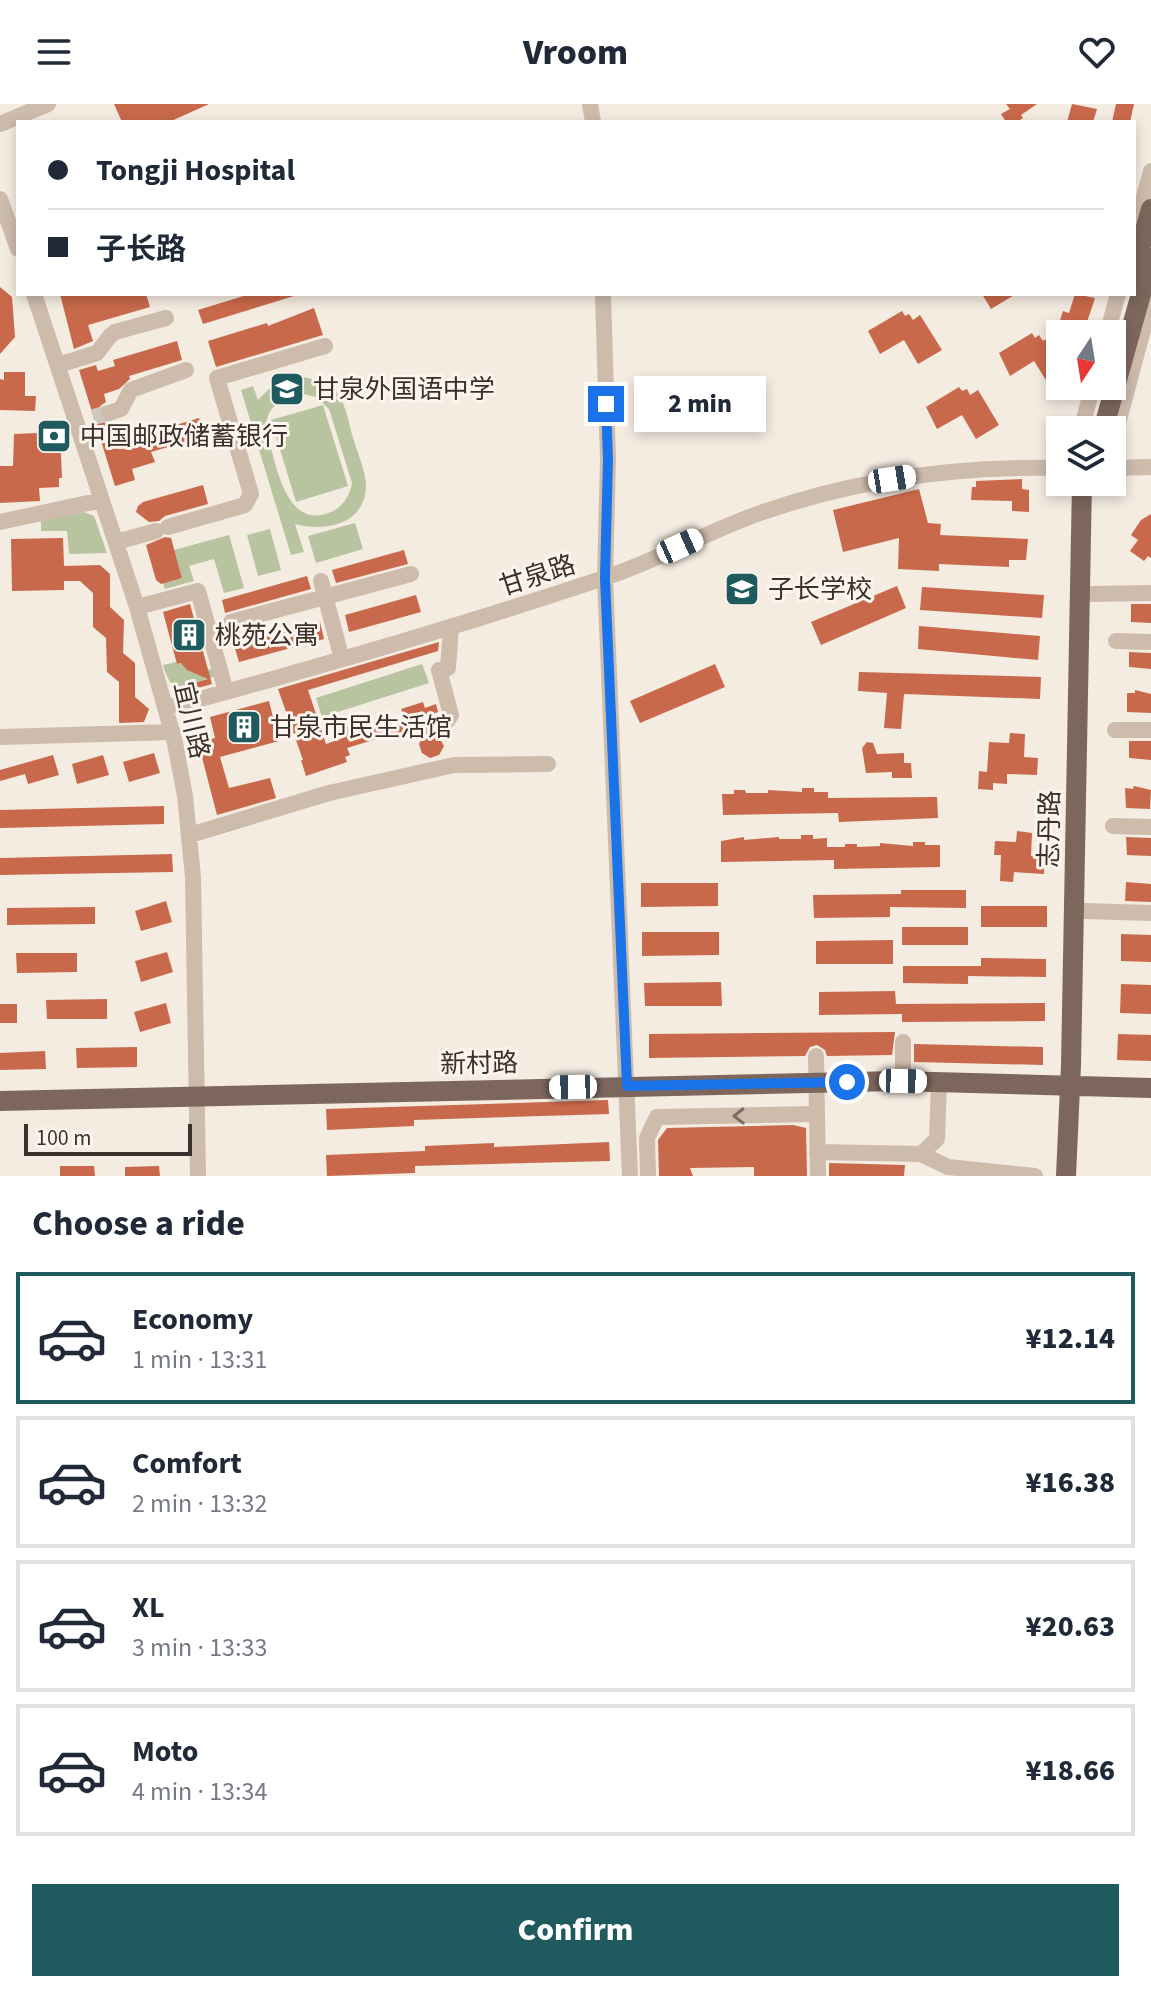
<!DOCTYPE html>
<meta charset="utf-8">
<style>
:root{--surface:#fff;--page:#f6f6f7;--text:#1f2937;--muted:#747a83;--line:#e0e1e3;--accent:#1f5a5e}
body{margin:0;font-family:"Source Sans 3","Noto Sans SC",sans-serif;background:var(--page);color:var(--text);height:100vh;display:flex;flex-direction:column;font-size:30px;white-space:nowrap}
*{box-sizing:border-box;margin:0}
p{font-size:26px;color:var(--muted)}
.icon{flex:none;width:44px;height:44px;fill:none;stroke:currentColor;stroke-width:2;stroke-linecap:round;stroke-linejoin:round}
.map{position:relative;height:1072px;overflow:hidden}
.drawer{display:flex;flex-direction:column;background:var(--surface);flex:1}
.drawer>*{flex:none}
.top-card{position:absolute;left:16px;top:16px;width:1120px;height:176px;border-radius:0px;box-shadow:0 4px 12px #0003;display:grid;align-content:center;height:176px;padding:0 32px;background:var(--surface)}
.needle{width:52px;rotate:192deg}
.tools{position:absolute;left:1046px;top:216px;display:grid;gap:16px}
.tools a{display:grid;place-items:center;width:80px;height:80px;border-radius:0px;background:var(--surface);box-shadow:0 4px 12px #0003;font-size:40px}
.scale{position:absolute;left:24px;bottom:20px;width:168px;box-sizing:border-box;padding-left:8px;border:4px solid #3b302b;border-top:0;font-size:22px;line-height:28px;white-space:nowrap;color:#3b302b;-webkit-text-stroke:6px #fbf5ee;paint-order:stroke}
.end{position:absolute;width:36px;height:36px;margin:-18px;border:10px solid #1a73e8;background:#fff;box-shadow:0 0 0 4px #fff}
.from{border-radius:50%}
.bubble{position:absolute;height:56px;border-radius:0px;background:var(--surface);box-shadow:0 4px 12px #0003;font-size:26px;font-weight:800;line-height:56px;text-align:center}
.car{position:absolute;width:24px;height:48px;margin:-24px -12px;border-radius:10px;box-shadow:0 0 6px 2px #0007;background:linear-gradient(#fff 24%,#345 0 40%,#fff 0 76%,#345 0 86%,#fff 0)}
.top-card b{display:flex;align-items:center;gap:28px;height:76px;font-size:30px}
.top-card b+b{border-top:2px solid var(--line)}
.top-card i{width:20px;height:20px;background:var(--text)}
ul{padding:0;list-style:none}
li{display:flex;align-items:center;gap:24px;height:132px;margin:0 16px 12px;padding:0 16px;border:4px solid var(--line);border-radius:0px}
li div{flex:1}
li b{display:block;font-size:30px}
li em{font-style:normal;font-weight:800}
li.active{border-color:var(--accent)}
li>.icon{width:72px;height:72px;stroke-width:1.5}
h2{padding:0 32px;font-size:36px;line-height:96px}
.primary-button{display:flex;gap:16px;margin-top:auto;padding:16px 32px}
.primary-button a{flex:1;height:92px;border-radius:0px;background:var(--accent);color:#fff;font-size:32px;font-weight:800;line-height:92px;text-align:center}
header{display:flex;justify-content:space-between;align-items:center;height:104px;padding:0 32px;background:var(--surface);font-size:36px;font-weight:800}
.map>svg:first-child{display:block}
.green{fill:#b8c4a0;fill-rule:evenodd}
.building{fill:#c8694b}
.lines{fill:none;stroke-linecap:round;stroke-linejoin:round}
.minor-tunnel{stroke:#cfc6bd;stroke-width:16;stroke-dasharray:16 8;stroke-linecap:butt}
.minor{stroke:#cdbbac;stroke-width:16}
.major{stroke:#7d675c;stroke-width:20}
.oneway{stroke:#7d6f65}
.route{stroke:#1a73e8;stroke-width:10}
.labels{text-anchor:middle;stroke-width:6;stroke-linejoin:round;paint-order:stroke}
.poi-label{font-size:26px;fill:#3b302b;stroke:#fbf5ee;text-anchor:start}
.street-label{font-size:26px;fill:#3b302b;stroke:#fbf5ee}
</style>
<header><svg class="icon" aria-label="menu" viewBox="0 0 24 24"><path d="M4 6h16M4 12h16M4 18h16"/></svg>Vroom<svg class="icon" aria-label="heart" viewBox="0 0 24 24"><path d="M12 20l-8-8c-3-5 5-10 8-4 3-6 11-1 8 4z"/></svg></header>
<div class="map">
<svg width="1151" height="1072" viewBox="0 0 1151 1072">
<rect width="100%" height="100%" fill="#f4ebe1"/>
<path class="green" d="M 290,273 C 305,273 319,274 331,283 C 346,295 348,317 353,334 C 357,348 366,367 366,382 C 365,421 325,428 295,420 L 304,448 L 291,451 L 241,286 L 253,282 L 258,296 L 276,278 ZM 299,289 L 316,293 L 329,305 L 352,379 C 350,391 343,403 331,408 C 284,429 274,352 266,323 C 267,303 281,293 299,289 Z
M 323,301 L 348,382 L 296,398 L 271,316 Z
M 84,408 L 94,412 L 107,449 L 69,450 L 67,427 L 41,427 L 41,416 Z
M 355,419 L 363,445 L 316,459 L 308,432 Z
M 270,425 L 281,466 L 258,472 L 247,431 Z
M 229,431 L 244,484 L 224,489 L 214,455 L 189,462 L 194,477 L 165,485 L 163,479 L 182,474 L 174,446 Z
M 176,558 L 177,560 L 182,559 C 190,572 203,567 215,564 L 217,572 L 190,580 L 192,588 C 173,586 168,578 163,561 Z
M 422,560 L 429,579 L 322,613 L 316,594 Z"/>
<path class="building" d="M 114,0 L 209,0 L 169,18 L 122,18 Z
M 1006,0 L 1037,0 L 1021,11 L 1023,14 L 1017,18 L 1006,18 L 1001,10 L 1010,5 Z
M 1072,0 L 1097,5 L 1093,18 L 1067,18 Z
M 1116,0 L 1134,0 L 1130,18 L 1112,18 Z
M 0,183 L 12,193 L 15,233 L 0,250 Z
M 60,190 L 146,190 L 150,203 L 88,221 L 93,237 L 74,245 Z
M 250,190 L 294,190 L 294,192 L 203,220 L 198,206 Z
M 982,190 L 1016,190 L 991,205 Z
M 1075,190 L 1095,194 L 1083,230 L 1060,230 L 1060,274 L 1049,281 L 1034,257 L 1010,272 L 999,249 L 1032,229 L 1035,234 L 1039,231 L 1043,237 L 1056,229 L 1063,207 L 1069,209 Z
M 314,204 L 323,231 L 216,263 L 208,237 L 267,219 L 268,222 Z
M 902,207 L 905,212 L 909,210 L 913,216 L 920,211 L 942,246 L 918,260 L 904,236 L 880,250 L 868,227 Z
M 177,237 L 182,256 L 129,272 L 130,275 L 119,285 L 104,290 L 106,298 L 100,302 L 98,312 L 102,318 L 112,320 L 119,345 L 138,339 L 136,333 L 199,314 L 207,339 L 194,343 L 192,336 L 151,348 L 155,358 L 132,365 L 135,376 L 115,382 L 79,266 L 96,261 L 98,267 L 115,262 L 113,256 Z
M 4,268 L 25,268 L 25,292 L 36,292 L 35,307 L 0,306 L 0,275 L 4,276 Z
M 959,283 L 962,287 L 967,285 L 970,291 L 978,286 L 999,321 L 976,335 L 962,311 L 937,325 L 926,303 Z
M 60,328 L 62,374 L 59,374 L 59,383 L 39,384 L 40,397 L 0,399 L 0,362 L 13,362 L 14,330 Z
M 1022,375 L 1022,385 L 1029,386 L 1029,408 L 1012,407 L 1012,397 L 971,396 L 972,383 L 976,383 L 976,377 Z
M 203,381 L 208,400 L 165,412 L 159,417 L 149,418 L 136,408 L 138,402 L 143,398 Z
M 919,385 L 928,419 L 941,420 L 940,431 L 1028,435 L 1026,456 L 1009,456 L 1009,463 L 939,460 L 939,467 L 898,465 L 899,434 L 843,448 L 833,406 Z
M 1151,410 L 1151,454 L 1148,452 L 1144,457 L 1130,447 L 1138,436 L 1131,431 L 1141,416 Z
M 165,433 L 171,434 L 182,474 L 161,480 L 156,476 L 146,441 Z
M 63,434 L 64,462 L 100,461 L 110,470 L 110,503 L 124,516 L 123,549 L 135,559 L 135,593 L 149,605 L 144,618 L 119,619 L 119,578 L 107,568 L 106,534 L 93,523 L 93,489 L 80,477 L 64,477 L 64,486 L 12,487 L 11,435 Z
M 404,446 L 408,460 L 336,479 L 332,466 Z
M 307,472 L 311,485 L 225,509 L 222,496 Z
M 897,482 L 906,504 L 821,541 L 811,518 Z
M 922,483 L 1044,491 L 1042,514 L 920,506 Z
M 416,491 L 421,508 L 349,528 L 345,511 Z
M 190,500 L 212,580 L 191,586 L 190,580 L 208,575 L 187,566 L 181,559 L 177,560 L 163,508 Z
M 1131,500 L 1151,500 L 1151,519 L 1131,518 Z
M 320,518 L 324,535 L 239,558 L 234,541 Z
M 919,522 L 1040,532 L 1038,556 L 918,545 Z
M 439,538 L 438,547 L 308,586 L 326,640 L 343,634 L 340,625 L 350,622 L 353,631 L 405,615 L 401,605 L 423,598 L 425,604 L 436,600 L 438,608 L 414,617 L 411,628 L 400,631 L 399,628 L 347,644 L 350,651 L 345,653 L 347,658 L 306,672 L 301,656 L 303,656 L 278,585 Z
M 1129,548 L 1151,549 L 1151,565 L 1129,563 Z
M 715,560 L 725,583 L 640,619 L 630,597 Z
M 859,568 L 1041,573 L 1040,595 L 904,590 L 901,625 L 884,624 L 887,589 L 858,587 Z
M 1135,586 L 1151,590 L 1151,609 L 1127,608 L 1127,589 L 1135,589 Z
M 269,597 L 279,637 L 220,653 L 229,684 L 270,674 L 276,694 L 217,711 L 198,638 L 215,634 L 210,613 Z
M 1010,629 L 1025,630 L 1024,653 L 1038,654 L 1037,671 L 1007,670 L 1007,680 L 993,679 L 993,686 L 978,685 L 979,667 L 987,668 L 989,638 L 1009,639 Z
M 438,631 L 444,642 L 439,651 L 430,654 L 422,649 L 419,640 L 421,636 Z
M 1129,637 L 1151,637 L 1151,656 L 1129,654 Z
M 867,638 L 873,639 L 877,650 L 904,649 L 904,659 L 911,659 L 912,674 L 892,674 L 892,668 L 866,669 L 862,644 Z
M 154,649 L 160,669 L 129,678 L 123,658 Z
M 53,651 L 59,671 L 28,680 L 25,670 L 0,677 L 0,666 Z
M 103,651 L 109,671 L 77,680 L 72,660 Z
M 1134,682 L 1151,686 L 1150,705 L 1126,704 L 1125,684 L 1133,685 Z
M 802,684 L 814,684 L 814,688 L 828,688 L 828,694 L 937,693 L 938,714 L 839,718 L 838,709 L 723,711 L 722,690 L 734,690 L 734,686 L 745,686 L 746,689 L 768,689 L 768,686 L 802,688 Z
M 164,702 L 164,720 L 0,724 L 0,706 Z
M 1017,727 L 1032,729 L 1031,752 L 1044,753 L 1044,770 L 1014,768 L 1013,778 L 1000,777 L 1001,751 L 994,751 L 995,737 L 1016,738 Z
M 801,731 L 813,731 L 813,735 L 827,734 L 827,743 L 845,743 L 845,740 L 857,740 L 857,743 L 880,742 L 880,739 L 913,742 L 913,738 L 925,738 L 925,741 L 940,741 L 940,763 L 834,765 L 834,756 L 721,758 L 721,737 L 744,733 L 744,736 L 779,733 L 779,735 L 801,735 Z
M 1126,733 L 1151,734 L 1151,752 L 1127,751 Z
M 172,750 L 173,768 L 0,771 L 0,754 Z
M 1126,778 L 1151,780 L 1151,798 L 1125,797 Z
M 641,779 L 718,779 L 718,802 L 641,803 Z
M 901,786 L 966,786 L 966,804 L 890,803 L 890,813 L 814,814 L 813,791 L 901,790 Z
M 166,797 L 172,818 L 141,827 L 135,807 Z
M 981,802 L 1047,802 L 1047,823 L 981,823 Z
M 95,803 L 95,820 L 7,821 L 7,804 Z
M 902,823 L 968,823 L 968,841 L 902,841 Z
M 642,828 L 719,828 L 719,851 L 642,852 Z
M 1121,830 L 1151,831 L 1151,858 L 1121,857 Z
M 893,836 L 893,860 L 816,860 L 816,837 Z
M 167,848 L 173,868 L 141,878 L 135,857 Z
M 16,849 L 77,849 L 77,868 L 17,869 Z
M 981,854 L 1046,855 L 1046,873 L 968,872 L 968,880 L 903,879 L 903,862 L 981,862 Z
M 721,878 L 722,902 L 645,902 L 644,879 Z
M 1121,880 L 1151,881 L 1151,910 L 1120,909 Z
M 895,887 L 896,900 L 1045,899 L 1045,917 L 902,918 L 902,910 L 819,911 L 819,888 Z
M 107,895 L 107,915 L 47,915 L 46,896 Z
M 166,899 L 171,919 L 140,928 L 134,908 Z
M 0,900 L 17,900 L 17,919 L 0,919 Z
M 895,928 L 892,951 L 827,952 L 825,946 L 817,941 L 810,943 L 805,952 L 649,954 L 649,930 Z
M 1118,930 L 1151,931 L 1151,957 L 1117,956 Z
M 914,940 L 1043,943 L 1043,961 L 914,958 Z
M 137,943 L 137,963 L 77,964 L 76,944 Z
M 45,947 L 46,965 L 0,966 L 0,949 Z
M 608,996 L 609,1010 L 414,1016 L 414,1022 L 327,1026 L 326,1005 Z
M 793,1021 L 806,1024 L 807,1072 L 754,1072 L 754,1063 L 690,1064 L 693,1072 L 659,1072 L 658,1036 L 667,1024 Z
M 609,1038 L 610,1057 L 415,1062 L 415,1069 L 327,1072 L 326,1051 L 425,1047 L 425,1042 L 494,1039 L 494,1043 Z
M 829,1059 L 905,1061 L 904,1072 L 829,1072 Z
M 60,1062 L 94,1062 L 95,1072 L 60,1072 Z
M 159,1062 L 160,1072 L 125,1072 L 125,1063 Z"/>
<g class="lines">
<path class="minor-tunnel" d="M 93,313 L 109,309"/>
<path class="minor" d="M 590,0 L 593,18
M 0,20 L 48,0
M 0,95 L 18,145
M 1137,120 L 1151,67
M 34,190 L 137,503 L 175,639 L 185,692 L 193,773 L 198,1072
M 603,190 L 608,355 L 605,474 L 630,1072
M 1107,230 L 1118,190
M 58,261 L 97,249 L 110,232 L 115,228 L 166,214
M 109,309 L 121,305 L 131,286 L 186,266
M 1081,326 L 1093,282
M 1112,342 L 1151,196
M 1112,364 L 1151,363
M 0,418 L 102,396
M 168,423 L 245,401 L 251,390 L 217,274 L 325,242
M 116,438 L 156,427
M 321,477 L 342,555
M 1092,490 L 1151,489
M 137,503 L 198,487 L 226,588
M 231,518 L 411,470
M 1116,537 L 1151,538
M 167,604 C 312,565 457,523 601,475 C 657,457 708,427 763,408 C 859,375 959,362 1060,364
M 422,625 L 447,617 L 451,611 L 439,566 L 448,564 L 451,523
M 1115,626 L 1151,626
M 0,633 L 173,628
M 1113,722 L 1151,723
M 190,731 L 329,689 L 454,661 L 548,660
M 1085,807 L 1151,809
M 816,952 L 818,1072
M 903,977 L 903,938
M 817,1048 L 921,1050 L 937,1035 L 939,978
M 921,1050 L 948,1063 L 1035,1072
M 648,1072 L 647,1034 L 657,1013 L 817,1010"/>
<path class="major" d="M 1134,166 L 1151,105
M 1103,326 L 1151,154
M 0,997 L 897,977 L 1151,984
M 1066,1072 L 1071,961 L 1082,378"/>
</g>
<defs><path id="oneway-chevron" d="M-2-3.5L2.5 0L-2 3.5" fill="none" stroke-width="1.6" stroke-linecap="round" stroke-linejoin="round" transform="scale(2)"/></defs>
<use class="oneway" href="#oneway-chevron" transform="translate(739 1012) rotate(179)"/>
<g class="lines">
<path class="route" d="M 606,300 L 608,355 L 605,474 L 627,982 L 847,978"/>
</g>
<defs>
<g id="school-square" transform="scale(1.8)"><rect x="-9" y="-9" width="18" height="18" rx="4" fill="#1f5a5e" stroke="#fbf5ee"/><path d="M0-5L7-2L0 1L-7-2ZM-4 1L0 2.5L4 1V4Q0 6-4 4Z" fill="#fff"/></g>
<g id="bank-square" transform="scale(1.8)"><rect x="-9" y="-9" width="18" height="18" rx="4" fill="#1f5a5e" stroke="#fbf5ee"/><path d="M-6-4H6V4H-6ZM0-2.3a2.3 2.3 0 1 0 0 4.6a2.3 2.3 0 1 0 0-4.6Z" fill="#fff"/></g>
<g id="building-square" transform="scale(1.8)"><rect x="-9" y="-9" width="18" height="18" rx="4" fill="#1f5a5e" stroke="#fbf5ee"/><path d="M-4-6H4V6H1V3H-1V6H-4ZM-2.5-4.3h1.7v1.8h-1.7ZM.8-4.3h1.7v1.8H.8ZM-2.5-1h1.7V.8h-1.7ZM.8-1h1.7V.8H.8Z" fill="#fff"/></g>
</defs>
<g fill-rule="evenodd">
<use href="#school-square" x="287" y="285"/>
<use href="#bank-square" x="54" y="332"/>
<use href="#school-square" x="742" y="485"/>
<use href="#building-square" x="189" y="531"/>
<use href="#building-square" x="244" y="623"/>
</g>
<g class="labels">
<g class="poi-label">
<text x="313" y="294">甘泉外国语中学</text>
<text x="80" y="341">中国邮政储蓄银行</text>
<text x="768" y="494">子长学校</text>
<text x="215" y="540">桃苑公寓</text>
<text x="270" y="632">甘泉市民生活馆</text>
</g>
<g class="street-label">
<text transform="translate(537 471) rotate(-18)" y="9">甘泉路</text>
<text transform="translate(192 616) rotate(77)" y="9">宜川路</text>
<text transform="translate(1049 725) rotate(-89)" y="9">志丹路</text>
<text transform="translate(479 959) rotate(-1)" y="9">新村路</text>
</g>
</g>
</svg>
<div class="tools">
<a><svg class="needle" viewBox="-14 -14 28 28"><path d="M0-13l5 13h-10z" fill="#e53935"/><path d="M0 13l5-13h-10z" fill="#747a83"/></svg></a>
<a><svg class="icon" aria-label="layers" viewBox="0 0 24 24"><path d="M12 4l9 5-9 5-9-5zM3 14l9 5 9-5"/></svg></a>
</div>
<div class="scale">100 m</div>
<i class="end from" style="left:847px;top:978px"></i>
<i class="end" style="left:606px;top:300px"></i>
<div class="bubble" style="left:634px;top:272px;width:132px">2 min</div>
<i class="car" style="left:892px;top:375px;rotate:81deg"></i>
<i class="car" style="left:680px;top:442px;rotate:66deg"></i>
<i class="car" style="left:903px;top:977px;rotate:91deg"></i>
<i class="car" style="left:573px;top:983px;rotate:269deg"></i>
<div class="top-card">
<b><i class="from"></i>Tongji Hospital</b>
<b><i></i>子长路</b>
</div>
</div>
<section class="drawer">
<h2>Choose a ride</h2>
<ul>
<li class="active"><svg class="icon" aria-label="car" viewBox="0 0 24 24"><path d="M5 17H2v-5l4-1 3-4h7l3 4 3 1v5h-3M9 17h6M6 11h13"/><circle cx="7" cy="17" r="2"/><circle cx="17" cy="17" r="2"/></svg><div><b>Economy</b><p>1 min · 13:31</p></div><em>¥12.14</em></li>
<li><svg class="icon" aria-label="car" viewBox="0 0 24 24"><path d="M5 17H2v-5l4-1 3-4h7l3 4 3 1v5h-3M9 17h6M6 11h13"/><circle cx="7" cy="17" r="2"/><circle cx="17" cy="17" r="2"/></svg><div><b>Comfort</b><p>2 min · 13:32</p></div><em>¥16.38</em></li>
<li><svg class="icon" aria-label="car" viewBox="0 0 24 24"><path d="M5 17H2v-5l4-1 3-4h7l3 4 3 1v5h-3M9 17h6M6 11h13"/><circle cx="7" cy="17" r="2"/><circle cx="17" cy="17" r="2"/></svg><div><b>XL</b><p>3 min · 13:33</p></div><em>¥20.63</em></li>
<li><svg class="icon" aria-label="car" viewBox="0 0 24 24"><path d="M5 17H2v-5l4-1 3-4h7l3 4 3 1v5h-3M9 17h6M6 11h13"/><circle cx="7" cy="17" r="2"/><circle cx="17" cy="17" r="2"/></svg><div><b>Moto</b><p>4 min · 13:34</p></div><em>¥18.66</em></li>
</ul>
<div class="primary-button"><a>Confirm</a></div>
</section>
